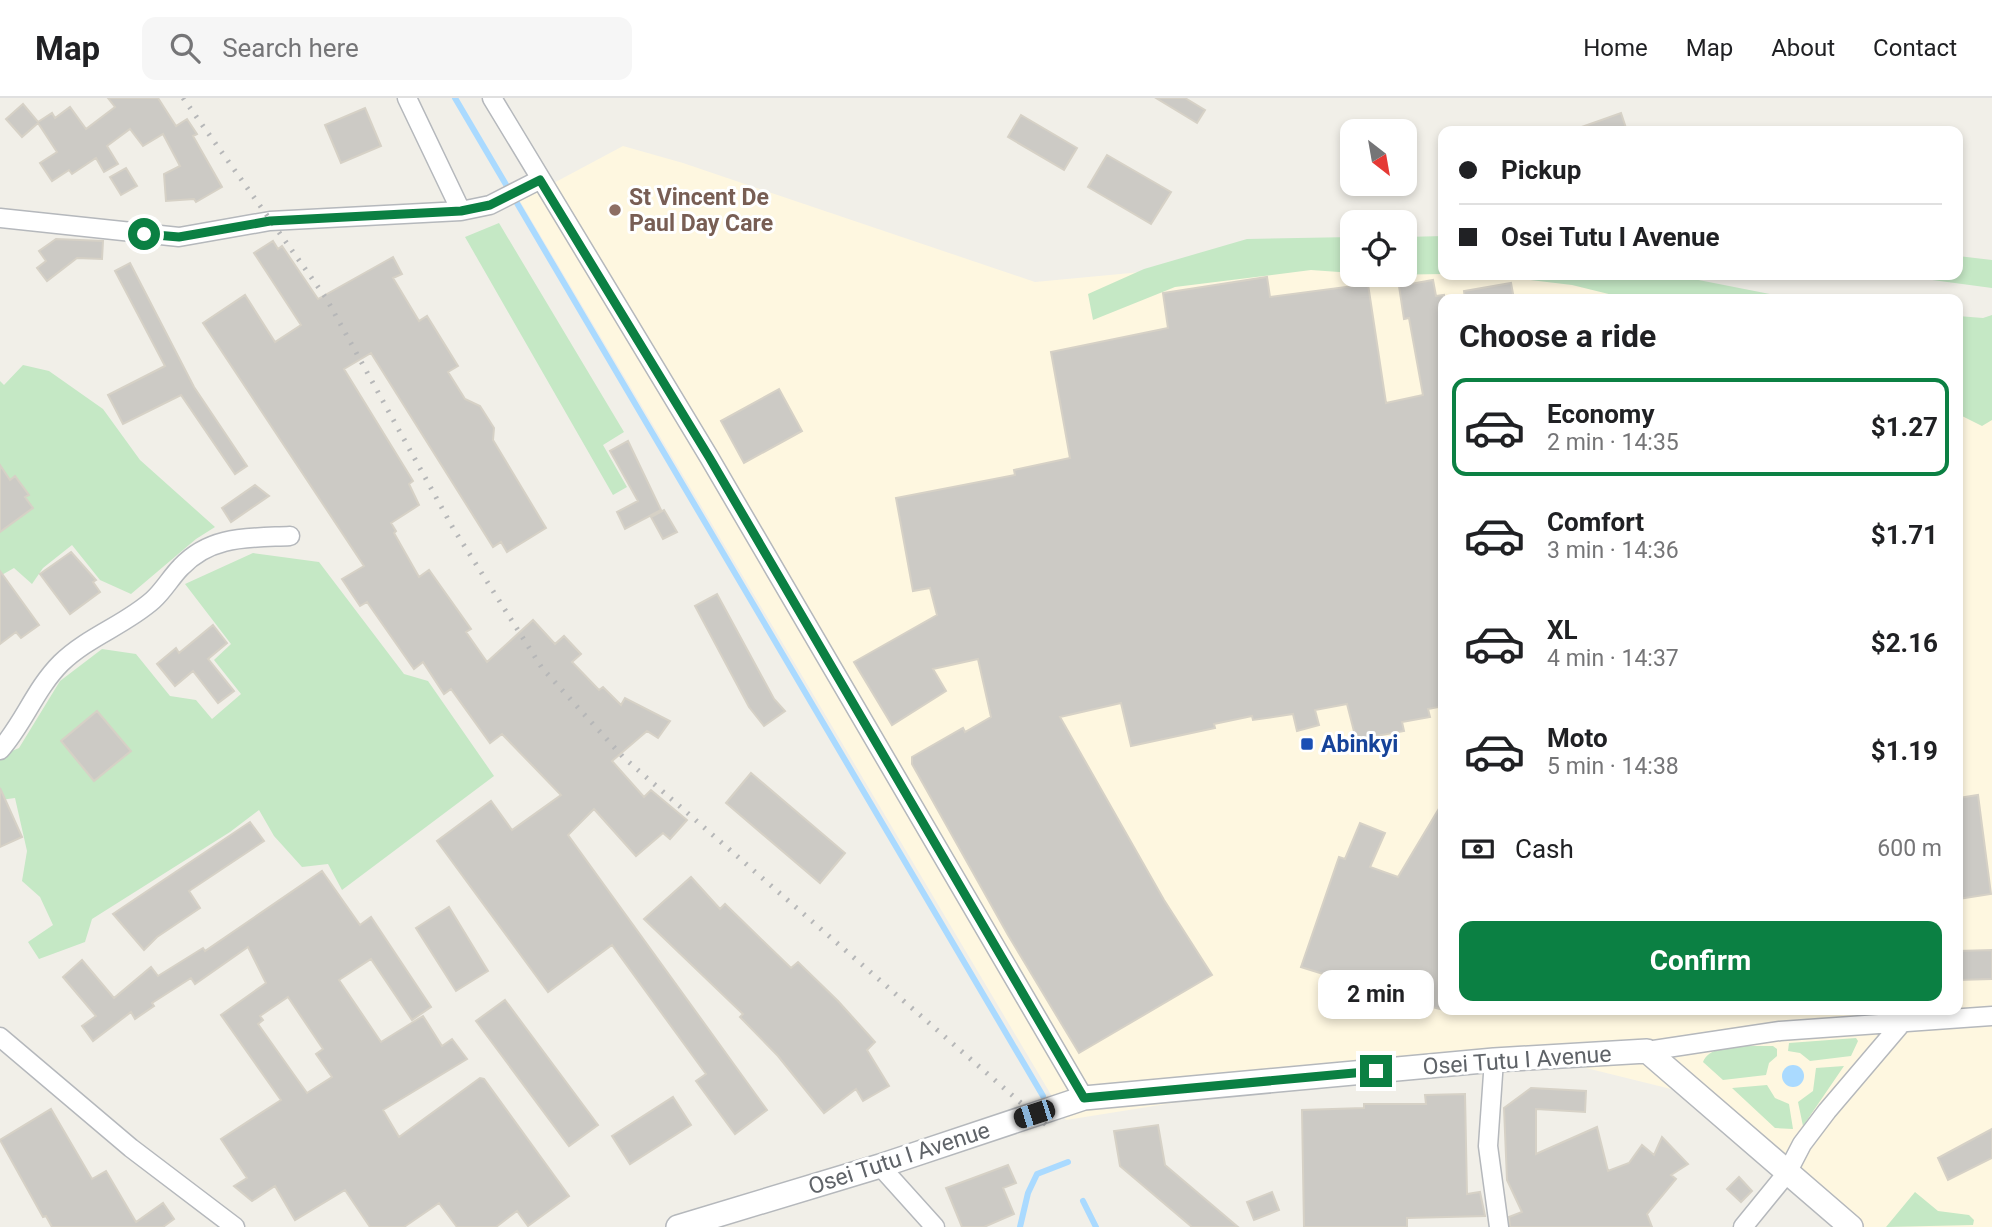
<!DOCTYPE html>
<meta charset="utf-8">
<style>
:root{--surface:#fff;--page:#f6f6f6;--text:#202124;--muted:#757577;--line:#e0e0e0;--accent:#0b8043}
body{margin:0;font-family:Roboto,sans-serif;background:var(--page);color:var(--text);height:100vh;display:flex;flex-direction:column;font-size:26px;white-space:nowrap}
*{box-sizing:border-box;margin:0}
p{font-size:23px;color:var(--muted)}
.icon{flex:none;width:38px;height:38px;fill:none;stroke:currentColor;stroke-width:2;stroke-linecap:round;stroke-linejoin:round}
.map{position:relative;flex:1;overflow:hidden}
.side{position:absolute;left:1438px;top:196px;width:525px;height:721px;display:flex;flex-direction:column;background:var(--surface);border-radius:14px;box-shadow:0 4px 10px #0003}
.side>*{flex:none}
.guide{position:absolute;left:1438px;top:28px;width:525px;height:154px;border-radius:14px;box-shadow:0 4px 10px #0003;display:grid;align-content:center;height:154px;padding:0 21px;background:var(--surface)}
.needle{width:46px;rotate:149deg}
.fabs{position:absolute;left:1340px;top:21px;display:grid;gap:14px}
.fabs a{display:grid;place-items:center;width:77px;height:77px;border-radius:14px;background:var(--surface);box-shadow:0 4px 10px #0003;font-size:35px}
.end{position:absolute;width:32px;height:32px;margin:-16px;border:9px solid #0b8043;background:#fff;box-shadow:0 0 0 4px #fff}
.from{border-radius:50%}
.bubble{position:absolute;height:49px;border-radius:14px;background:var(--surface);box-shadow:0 4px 10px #0003;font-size:23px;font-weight:700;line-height:49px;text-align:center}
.car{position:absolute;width:21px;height:42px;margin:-21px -10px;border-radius:9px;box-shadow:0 0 5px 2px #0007;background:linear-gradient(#222 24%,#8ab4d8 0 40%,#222 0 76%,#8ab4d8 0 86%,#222 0)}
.guide b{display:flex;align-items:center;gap:24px;height:66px;font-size:26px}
.guide b+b{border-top:2px solid var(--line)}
.guide i{width:18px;height:18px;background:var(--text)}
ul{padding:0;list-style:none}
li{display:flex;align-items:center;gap:21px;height:98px;margin:0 14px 10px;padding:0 7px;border:4px solid transparent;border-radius:14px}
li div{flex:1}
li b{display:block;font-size:26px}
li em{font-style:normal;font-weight:700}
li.selected{border-color:var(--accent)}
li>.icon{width:63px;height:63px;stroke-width:1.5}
h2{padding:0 21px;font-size:32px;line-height:84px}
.pay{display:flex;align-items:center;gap:18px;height:77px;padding:0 21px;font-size:26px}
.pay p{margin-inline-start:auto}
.cta{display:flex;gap:14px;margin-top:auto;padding:14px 21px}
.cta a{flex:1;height:80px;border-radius:14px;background:var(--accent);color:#fff;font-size:28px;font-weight:700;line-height:80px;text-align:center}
header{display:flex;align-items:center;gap:42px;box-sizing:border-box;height:98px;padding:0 35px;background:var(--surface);border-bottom:2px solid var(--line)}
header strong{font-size:33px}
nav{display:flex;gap:38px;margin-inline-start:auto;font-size:24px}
.search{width:490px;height:63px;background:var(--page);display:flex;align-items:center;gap:18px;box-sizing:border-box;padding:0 24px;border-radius:14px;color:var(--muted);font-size:26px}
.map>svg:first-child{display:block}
.commercial{fill:#fef7e0}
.green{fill:#c5e8c5}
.water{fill:#aadaff}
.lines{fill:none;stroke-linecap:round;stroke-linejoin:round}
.stream{stroke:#aadaff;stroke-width:6}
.building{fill:#cccac5;stroke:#d6d1c6;stroke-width:2;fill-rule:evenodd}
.minor-casing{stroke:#b5b8bc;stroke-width:21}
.tertiary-casing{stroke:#b5b8bc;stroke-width:26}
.minor{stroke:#fff;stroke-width:18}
.tertiary{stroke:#fff;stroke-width:23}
.rail{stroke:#b6b7b8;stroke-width:5;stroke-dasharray:2 9;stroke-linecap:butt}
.route{stroke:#0b8043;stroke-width:9}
.education-dot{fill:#8d6e63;stroke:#fff;stroke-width:2.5}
.transit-dot{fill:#1a4fb4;stroke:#fff;stroke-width:2.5}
.labels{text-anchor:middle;stroke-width:6;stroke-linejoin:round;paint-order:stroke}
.education-label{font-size:23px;font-weight:bold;fill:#785e54;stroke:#fff;text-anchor:start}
.transit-label{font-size:23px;font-weight:bold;fill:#164399;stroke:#fff;text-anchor:start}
.street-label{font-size:23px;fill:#5f6368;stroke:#fff}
</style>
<header>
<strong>Map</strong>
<div class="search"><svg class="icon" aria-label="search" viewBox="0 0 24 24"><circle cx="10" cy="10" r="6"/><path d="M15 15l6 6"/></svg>Search here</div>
<nav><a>Home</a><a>Map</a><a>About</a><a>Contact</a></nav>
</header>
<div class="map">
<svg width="1992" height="1129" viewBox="0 0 1992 1129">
<rect width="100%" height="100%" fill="#f1efe8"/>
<path class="commercial" d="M 623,48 L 683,65 L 1035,184 L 1353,154 L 1353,177 L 1405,177 L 1444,156 L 1444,177 L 1573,177 L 1727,201 L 1444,201 L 1444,912 L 1958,912 L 1958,228 L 1992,227 L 1992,1129 L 1837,1129 L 1675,992 L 1582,969 L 1480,974 L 1223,997 L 1066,1022 L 520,103 Z"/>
<path class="green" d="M 499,125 L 624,334 L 603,347 L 627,389 L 613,397 L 465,139 Z
M 1444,138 L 1444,176 L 1379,177 L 1375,177 L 1405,177 L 1405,139 Z
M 1353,139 L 1353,175 L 1311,172 L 1175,189 L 1093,222 L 1088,196 L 1144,171 L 1247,141 Z
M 1958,158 L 1992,162 L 1992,190 L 1895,177 L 1958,177 Z
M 1488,177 L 1673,177 L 1796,201 L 1629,201 L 1572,187 Z
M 1992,217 L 1992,322 L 1982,328 L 1958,316 L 1958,218 L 1983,220 Z
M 23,267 L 49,273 L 103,311 L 140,362 L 215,429 L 196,441 L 131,496 L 100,482 L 72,447 L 43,470 L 32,486 L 14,470 L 0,478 L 0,283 L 4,287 Z
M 253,455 L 319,464 L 404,576 L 428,583 L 494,678 L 342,792 L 328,766 L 302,769 L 274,738 L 259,712 L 230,734 L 92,821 L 85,844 L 39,861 L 28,844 L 53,827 L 40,799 L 22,783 L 27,753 L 15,700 L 0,702 L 0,658 L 19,650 L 60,583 L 102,551 L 136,556 L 170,598 L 196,602 L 212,621 L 241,596 L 214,562 L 231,546 L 185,486 Z
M 1856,940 L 1858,943 L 1851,958 L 1810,963 L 1800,955 L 1788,953 L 1789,945 Z
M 1773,948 L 1777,951 L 1777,958 L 1769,965 L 1766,977 L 1723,982 L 1703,964 C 1711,943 1754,949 1773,948 Z
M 1844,968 L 1803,1028 L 1798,1004 L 1813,993 L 1816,970 Z
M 1767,987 L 1775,1000 L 1789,1006 L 1793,1031 L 1775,1030 L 1732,990 Z
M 1915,1094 L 1938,1113 L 1969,1117 L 1974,1122 L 1973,1127 L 1886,1129 Z"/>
<path class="water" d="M1782 978a11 11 0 1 1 22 0a11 11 0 1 1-22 0Z"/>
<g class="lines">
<path class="stream" d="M 455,0 L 1043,998
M 1083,1103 L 1096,1129
M 1020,1129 L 1028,1095 L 1037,1076 L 1068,1064"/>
</g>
<path class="building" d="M 108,0 L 158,0 L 176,28 L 187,21 L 197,36 L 193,38 L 222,89 L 196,104 L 194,101 L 166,103 L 164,76 L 180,68 L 163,36 L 143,48 L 130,31 L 107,48 L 118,66 L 104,74 L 96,60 L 72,76 L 69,72 L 52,83 L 40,65 L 57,54 L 38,25 L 22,39 L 6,21 L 23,6 L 38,24 L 52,15 L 55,20 L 70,9 L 86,31 L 115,9 Z
M 1156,0 L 1185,0 L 1205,12 L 1197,25 Z
M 365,10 L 381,48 L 341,65 L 325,27 Z
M 1621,15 L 1627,33 L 1576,33 L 1576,31 Z
M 1021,17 L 1077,50 L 1064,72 L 1008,39 Z
M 1107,57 L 1171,94 L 1151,126 L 1088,89 Z
M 126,70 L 137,88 L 121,97 L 110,79 Z
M 56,141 L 103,143 L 102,161 L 77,160 L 47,183 L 37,170 L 46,163 L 39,153 Z
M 273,143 L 278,151 L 282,148 L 318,201 L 393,159 L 402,176 L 393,180 L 419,223 L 427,218 L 458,268 L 448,274 L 465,301 L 480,308 L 494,330 L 493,342 L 546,430 L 507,454 L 501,444 L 493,449 L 371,255 L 344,271 L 413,383 L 409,386 L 419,407 L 391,425 L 396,433 L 394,435 L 419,479 L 429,472 L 471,531 L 466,534 L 487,564 L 533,522 L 555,546 L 564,538 L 581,556 L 572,564 L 599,592 L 603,589 L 621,607 L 625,600 L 670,623 L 658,640 L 647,633 L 612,663 L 644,699 L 651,692 L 687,722 L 670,741 L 663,735 L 636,758 L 594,711 L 568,737 L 767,1012 L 735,1036 L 696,983 L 706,976 L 612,847 L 548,894 L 437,743 L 491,703 L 512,732 L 561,697 L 502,636 L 490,645 L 451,591 L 444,596 L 423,564 L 414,571 L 367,504 L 360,508 L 342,481 L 364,468 L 203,225 L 245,197 L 275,244 L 301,227 L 254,155 Z
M 130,165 L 194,289 L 247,368 L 235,376 L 181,297 L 123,326 L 108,297 L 165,268 L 115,173 Z
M 1267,179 L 1270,199 L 1368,186 L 1386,305 L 1423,297 L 1409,220 L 1404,221 L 1399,188 L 1433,182 L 1436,198 L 1444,197 L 1444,515 L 1439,516 L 1444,544 L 1444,608 L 1428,611 L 1430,619 L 1402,624 L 1404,633 L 1376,638 L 1378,644 L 1358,649 L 1347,606 L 1315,612 L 1319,627 L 1297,633 L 1293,616 L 1253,622 L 1252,618 L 1214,626 L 1215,630 L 1131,648 L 1121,605 L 1060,619 L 1164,802 L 1212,877 L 1079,955 L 1008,837 L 912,666 L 912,659 L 963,630 L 965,634 L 991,619 L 978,561 L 933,571 L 946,593 L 892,627 L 854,564 L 937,517 L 930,490 L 913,493 L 896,400 L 1015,377 L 1014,372 L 1070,360 L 1051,254 L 1168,230 L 1163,195 Z
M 1511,185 L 1514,201 L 1465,201 L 1464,193 Z
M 779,291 L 802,333 L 744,365 L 721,323 Z
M 628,343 L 661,412 L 625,431 L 617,414 L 638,403 L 610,353 Z
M 0,367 L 10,382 L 15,378 L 29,397 L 25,399 L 33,410 L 0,434 Z
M 255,387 L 269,398 L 231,424 L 222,410 Z
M 664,412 L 677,434 L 663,441 L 651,419 Z
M 71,454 L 96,482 L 93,484 L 100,494 L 70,516 L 40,476 Z
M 0,473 L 39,527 L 21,540 L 16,534 L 0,546 Z
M 717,496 L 774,601 L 785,613 L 764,628 L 749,609 L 695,508 Z
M 213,527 L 227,545 L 208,561 L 234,593 L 218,605 L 193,573 L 175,588 L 157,566 L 176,550 L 179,555 Z
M 97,613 L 131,653 L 94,683 L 61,643 Z
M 751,675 L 845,755 L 820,785 L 726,705 Z
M 0,690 L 22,739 L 0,749 Z
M 1978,697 L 1991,796 L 1958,801 L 1958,700 Z
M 1444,702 L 1444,912 L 1351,889 L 1352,885 L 1301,869 L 1339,759 L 1345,761 L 1360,725 L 1385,735 L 1370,769 L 1398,779 Z
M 250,724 L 264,743 L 189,793 L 200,810 L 157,839 L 144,852 L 113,816 Z
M 322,773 L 360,827 L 371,819 L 431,909 L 412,922 L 371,861 L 339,882 L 381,944 L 423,918 L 442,948 L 452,941 L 467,961 L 383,1012 L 399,1039 L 480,980 L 484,981 L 569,1098 L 528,1128 L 517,1113 L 496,1129 L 457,1129 L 439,1105 L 404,1129 L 370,1129 L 345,1092 L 295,1122 L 275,1088 L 252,1103 L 234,1088 L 247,1080 L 221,1041 L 281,1002 L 221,917 L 266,885 L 248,849 L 195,886 L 191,880 L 152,905 L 154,908 L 135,921 L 131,914 L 93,943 L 82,928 L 96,918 L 63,879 L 82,862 L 114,900 L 151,869 L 158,878 L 203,850 L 205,853 ZM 288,899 L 323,951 L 316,956 L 332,979 L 307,995 L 258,926 L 263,922 L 260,918 Z
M 691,779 L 720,811 L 725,806 L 791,870 L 798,864 L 838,903 L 875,944 L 867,952 L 889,988 L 863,1003 L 856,991 L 824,1015 L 778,958 L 740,919 L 743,916 L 644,821 Z
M 449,809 L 488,873 L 456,893 L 416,830 Z
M 1992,852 L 1992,881 L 1958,882 L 1958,853 Z
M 505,902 L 598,1027 L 569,1048 L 476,923 Z
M 1531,990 L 1586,993 L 1585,1014 L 1536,1011 L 1536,1056 L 1597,1029 L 1608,1073 L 1629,1065 L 1642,1047 L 1654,1057 L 1662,1039 L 1688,1066 L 1671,1077 L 1676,1081 L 1647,1116 L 1652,1129 L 1510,1129 L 1509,1119 L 1522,1114 L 1507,1082 L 1504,1010 Z
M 1465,996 L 1467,1096 L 1480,1094 L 1485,1118 L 1407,1120 L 1407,1129 L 1304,1129 L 1302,1012 L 1364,1010 L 1364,1006 L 1426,1006 L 1425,997 Z
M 673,999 L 691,1027 L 630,1066 L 612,1038 Z
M 51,1011 L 92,1081 L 106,1073 L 136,1124 L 163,1105 L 174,1121 L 163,1129 L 52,1129 L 46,1118 L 43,1119 L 0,1042 Z
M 1158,1027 L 1165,1067 L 1238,1129 L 1192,1129 L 1120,1068 L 1114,1033 Z
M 1992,1031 L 1992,1060 L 1948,1082 L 1938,1060 Z
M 1008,1067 L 1016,1085 L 1003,1090 L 1014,1116 L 984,1129 L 962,1129 L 946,1090 Z
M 1739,1079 L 1752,1093 L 1741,1104 L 1727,1091 Z
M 1272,1094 L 1279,1112 L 1254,1122 L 1247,1104 Z"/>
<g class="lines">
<g class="minor-casing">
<path id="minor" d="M 407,0 L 461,113
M 492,0 L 709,359 L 1084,1000
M 0,120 L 179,139 L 270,123 L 461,113 L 490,107 L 539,82
M 0,652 C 24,625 35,591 61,565 C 89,538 125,527 153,502 C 164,492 171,479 181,469 C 211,437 249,440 290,438
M 0,939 L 131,1050 L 235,1129
M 1647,953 L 1780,933 L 1992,918
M 1494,962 L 1488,1048 L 1499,1129
M 880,1068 L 935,1129
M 1743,1129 L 1787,1075 L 1802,1046 L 1827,1013 L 1901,926"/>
</g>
<g class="tertiary-casing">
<path id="tertiary" d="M 678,1129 L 880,1068 L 1084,1000 L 1494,962 L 1647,953 L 1851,1129"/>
</g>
<use href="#minor" class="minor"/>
<use href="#tertiary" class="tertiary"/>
<path class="rail" d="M 183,0 L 326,200 L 453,430 L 542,570 L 623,659 L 1051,1031"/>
</g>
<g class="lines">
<path class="route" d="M 144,136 L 179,139 L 270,123 L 461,113 L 490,107 L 540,82 L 709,359 L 1084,1000 L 1376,973"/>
</g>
<circle class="education-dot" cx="615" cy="112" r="7"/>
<rect class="transit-dot" x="1300" y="639" width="14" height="14" rx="3.5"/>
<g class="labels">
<g class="education-label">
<text x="629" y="107">St Vincent De<tspan x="629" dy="26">Paul Day Care</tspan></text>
</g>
<g class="transit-label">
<text x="1321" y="654">Abinkyi</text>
</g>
<g class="street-label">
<text transform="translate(1517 962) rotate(-4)" y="8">Osei Tutu I Avenue</text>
<text transform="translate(899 1060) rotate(-18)" y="8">Osei Tutu I Avenue</text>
</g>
</g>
</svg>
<div class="fabs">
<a><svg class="needle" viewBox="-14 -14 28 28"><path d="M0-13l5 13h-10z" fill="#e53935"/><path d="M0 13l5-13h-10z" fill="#757577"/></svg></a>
<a><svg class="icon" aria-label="locate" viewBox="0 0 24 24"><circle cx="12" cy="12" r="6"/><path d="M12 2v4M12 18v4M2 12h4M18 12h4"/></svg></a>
</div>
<i class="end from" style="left:144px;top:136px"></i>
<i class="end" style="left:1376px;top:973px"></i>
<div class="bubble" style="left:1318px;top:872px;width:116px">2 min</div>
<i class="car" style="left:1034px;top:1016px;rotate:252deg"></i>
<div class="guide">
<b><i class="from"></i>Pickup</b>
<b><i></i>Osei Tutu I Avenue</b>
</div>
<section class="side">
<h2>Choose a ride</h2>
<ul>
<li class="selected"><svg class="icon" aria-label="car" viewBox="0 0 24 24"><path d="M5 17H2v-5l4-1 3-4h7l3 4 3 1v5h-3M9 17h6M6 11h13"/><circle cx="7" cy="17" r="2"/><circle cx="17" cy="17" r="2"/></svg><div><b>Economy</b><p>2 min · 14:35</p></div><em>$1.27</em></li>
<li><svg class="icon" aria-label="car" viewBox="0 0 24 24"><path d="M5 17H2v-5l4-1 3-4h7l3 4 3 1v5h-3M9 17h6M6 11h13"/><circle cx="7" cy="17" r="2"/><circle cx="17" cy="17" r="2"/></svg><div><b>Comfort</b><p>3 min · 14:36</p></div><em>$1.71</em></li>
<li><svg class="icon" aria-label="car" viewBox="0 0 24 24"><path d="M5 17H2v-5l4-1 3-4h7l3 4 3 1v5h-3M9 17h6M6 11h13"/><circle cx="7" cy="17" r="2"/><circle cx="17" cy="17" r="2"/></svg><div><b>XL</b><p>4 min · 14:37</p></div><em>$2.16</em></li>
<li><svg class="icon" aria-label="car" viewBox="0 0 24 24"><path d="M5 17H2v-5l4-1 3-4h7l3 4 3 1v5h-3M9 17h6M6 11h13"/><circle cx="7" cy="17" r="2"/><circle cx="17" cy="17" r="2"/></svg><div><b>Moto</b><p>5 min · 14:38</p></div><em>$1.19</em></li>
</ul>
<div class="pay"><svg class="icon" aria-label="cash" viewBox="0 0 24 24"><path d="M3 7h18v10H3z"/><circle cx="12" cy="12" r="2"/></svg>Cash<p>600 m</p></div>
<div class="cta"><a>Confirm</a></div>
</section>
</div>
